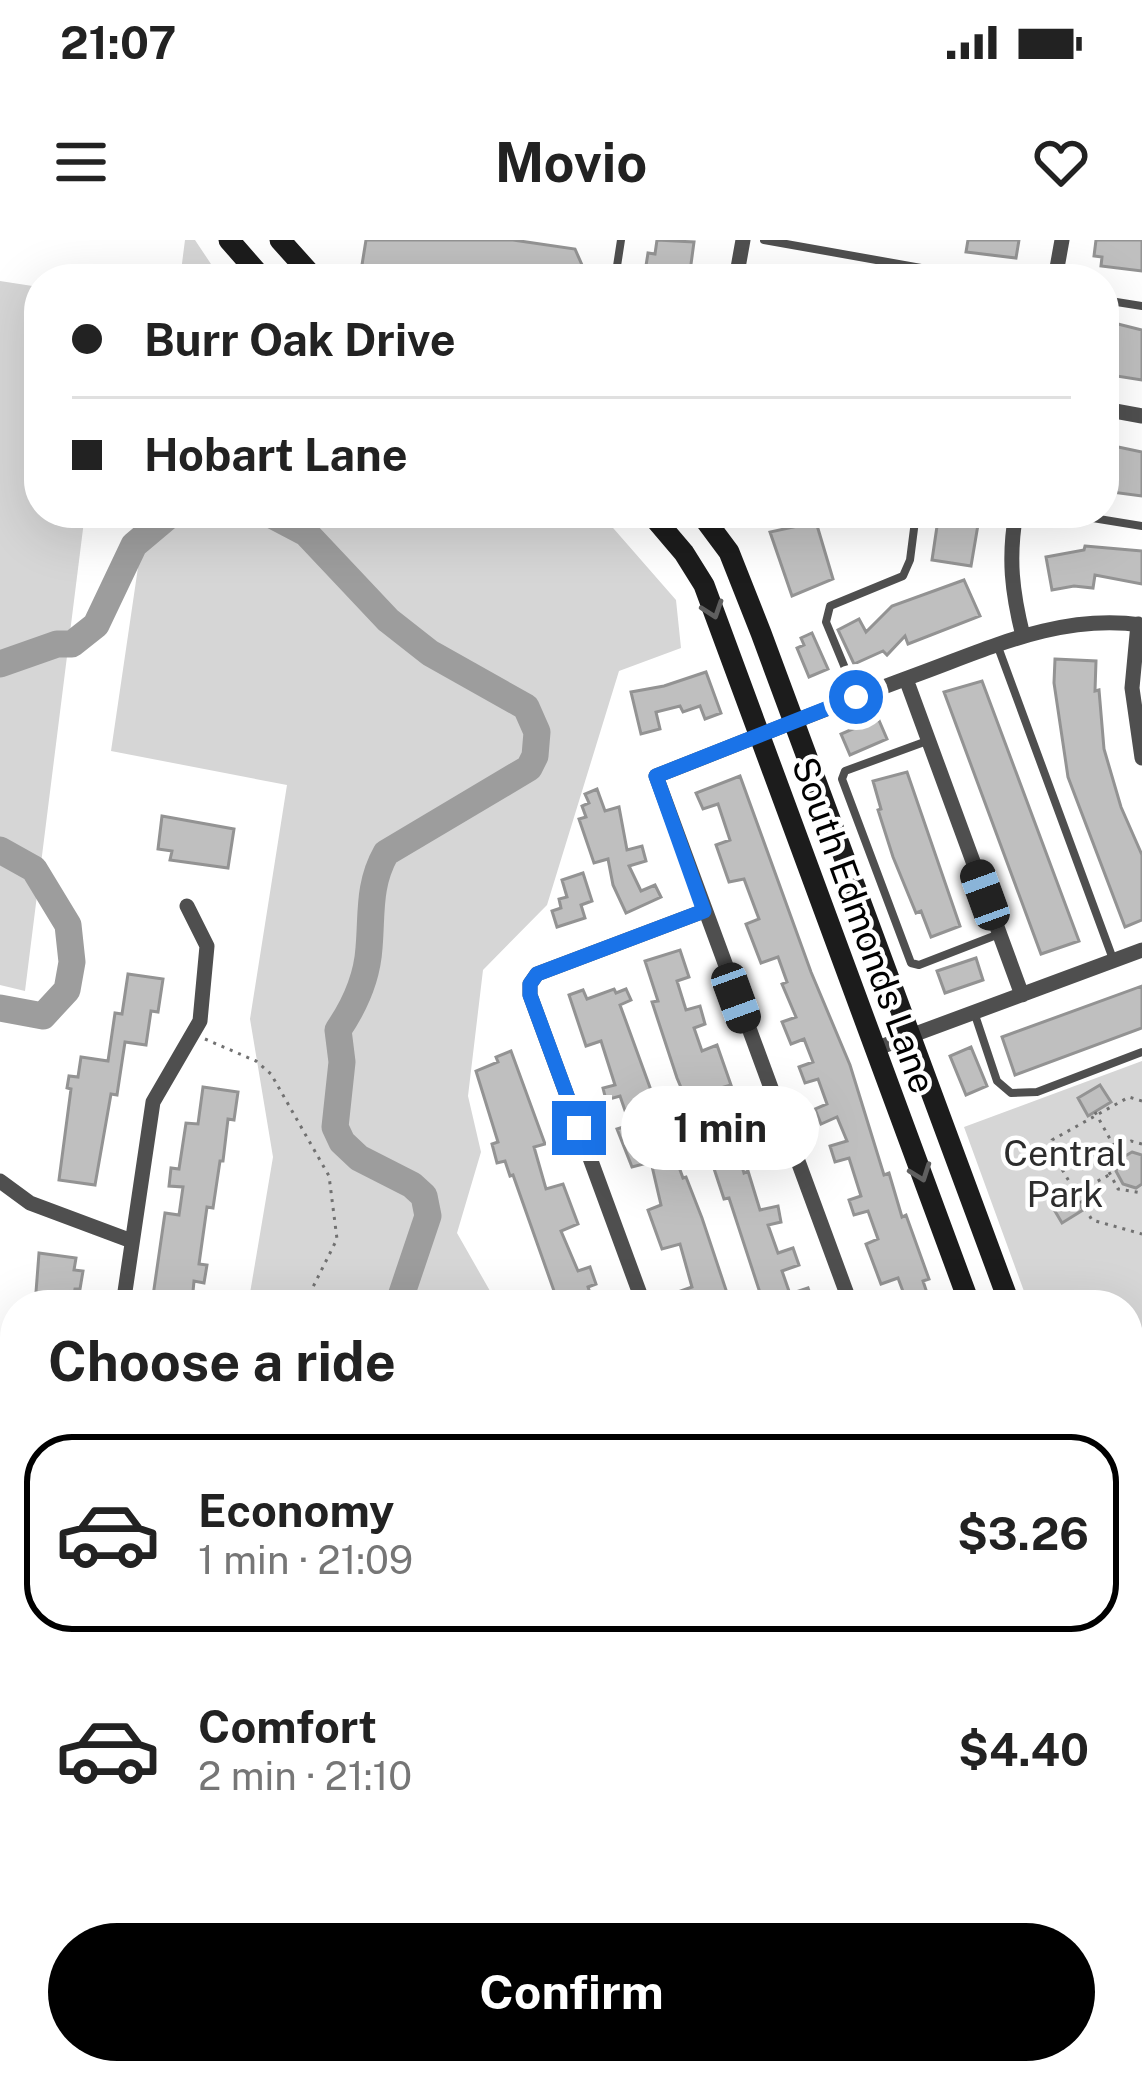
<!DOCTYPE html>
<meta charset="utf-8">
<style>
:root{--surface:#fff;--page:#f6f6f6;--text:#222;--muted:#767676;--line:#e0e0e0;--accent:#000}
body{margin:0;font-family:"Public Sans",sans-serif;background:var(--page);color:var(--text);height:100vh;display:flex;flex-direction:column;font-size:45px;white-space:nowrap}
*{box-sizing:border-box;margin:0}
p{font-size:39px;color:var(--muted)}
.icon{flex:none;width:66px;height:66px;fill:none;stroke:currentColor;stroke-width:2;stroke-linecap:round;stroke-linejoin:round}
.map{position:relative;flex:1;overflow:hidden}
.details{position:absolute;left:0px;top:1050px;width:1143px;height:795px;display:flex;flex-direction:column;background:var(--surface);border-radius:48px 48px 0 0;box-shadow:0 12px 48px #0002}
.details>*{flex:none}
.top-card{position:absolute;left:24px;top:24px;width:1095px;height:264px;border-radius:48px;box-shadow:0 12px 48px #0002;display:grid;align-content:center;height:264px;padding:0 48px;background:var(--surface)}
.end{position:absolute;width:54px;height:54px;margin:-27px;border:15px solid #1a73e8;background:#fff;box-shadow:0 0 0 6px #fff}
.from{border-radius:50%}
.bubble{position:absolute;height:84px;border-radius:42px;background:var(--surface);box-shadow:0 12px 48px #0002;font-size:39px;font-weight:700;line-height:84px;text-align:center}
.car{position:absolute;width:36px;height:72px;margin:-36px -18px;border-radius:15px;box-shadow:0 0 9px 3px #0007;background:linear-gradient(#222 24%,#8ab4d8 0 40%,#222 0 76%,#8ab4d8 0 86%,#222 0)}
.top-card b{display:flex;align-items:center;gap:42px;height:114px;font-size:45px}
.top-card b+b{border-top:3px solid var(--line)}
.top-card i{width:30px;height:30px;background:var(--text)}
ul{padding:0;list-style:none}
li{display:flex;align-items:center;gap:36px;height:198px;margin:0 24px 18px;padding:0 24px;border:6px solid transparent;border-radius:48px}
li div{flex:1}
li b{display:block;font-size:45px}
li em{font-style:normal;font-weight:700}
li.current{border-color:var(--accent)}
li>.icon{width:108px;height:108px;stroke-width:1.5}
h2{padding:0 48px;font-size:54px;line-height:144px}
.primary-button{display:flex;gap:24px;margin-top:auto;padding:24px 48px}
.primary-button a{flex:1;height:138px;border-radius:72px;background:var(--accent);color:#fff;font-size:48px;font-weight:700;line-height:138px;text-align:center}
.status{display:flex;justify-content:space-between;align-items:center;height:84px;padding:0 60px;background:var(--surface);direction:ltr}
.status svg{height:33px;fill:currentColor}
header{display:flex;justify-content:space-between;align-items:center;height:156px;padding:0 48px;background:var(--surface);font-size:54px;font-weight:700}
.map>svg:first-child{display:block}
.green{fill:#d6d6d6}
.lines{fill:none;stroke-linecap:round;stroke-linejoin:round}
.river{stroke:#9d9d9d;stroke-width:27}
.building{fill:#bfbfbf;stroke:#939393;stroke-width:3}
.path{stroke:#717171;stroke-width:3;stroke-dasharray:3 6;stroke-linecap:butt}
.lane{stroke:#4f4f4f;stroke-width:8}
.street{stroke:#4f4f4f;stroke-width:15}
.secondary{stroke:#1c1c1c;stroke-width:21}
.secondary-bridge{stroke:#1c1c1c;stroke-width:21}
.oneway{stroke:#606060}
.route{stroke:#1a73e8;stroke-width:15}
.labels{text-anchor:middle;stroke-width:9;stroke-linejoin:round;paint-order:stroke}
.street-label{font-size:36px;fill:#000;stroke:#fff}
.park-label{font-size:36px;fill:#2d2d2d;stroke:#fff}
</style>
<div class="status"><b>21:07</b><svg viewBox="0 0 49 12"><path d="M0 12V9h3v3zM5 12V6h3v6zM10 12V3h3v9zM15 12V0h3v12zM26 1h20v11H26zM47 4h2v5h-2z"/></svg></div>
<header><svg class="icon" aria-label="menu" viewBox="0 0 24 24"><path d="M4 6h16M4 12h16M4 18h16"/></svg>Movio<svg class="icon" aria-label="heart" viewBox="0 0 24 24"><path d="M12 20l-8-8c-3-5 5-10 8-4 3-6 11-1 8 4z"/></svg></header>
<div class="map">
<svg width="1142" height="1844" viewBox="0 0 1142 1844">
<rect width="100%" height="100%" fill="#fff"/>
<path class="green" d="M 185,0 L 195,0 L 221,39 L 180,39 Z
M 0,41 L 39,47 L 39,273 L 85,273 L 25,751 L 0,745 Z
M 146,273 L 600,273 L 676,360 L 681,408 L 619,431 L 547,665 L 483,730 L 468,856 L 481,912 L 457,993 L 498,1065 L 248,1065 L 273,917 L 250,779 L 287,545 L 111,511 Z
M 1142,821 L 1142,1369 L 1128,1331 L 1128,1065 L 1029,1065 L 964,887 Z
M 299,1830 L 434,1830 L 454,1844 L 296,1844 Z
M 725,1830 L 1071,1830 L 1095,1838 L 1094,1844 L 721,1844 Z"/>
<g class="lines">
<path class="river" d="M 268,273 L 306,293 L 388,380 L 430,413 L 526,467 L 537,492 L 535,516 L 529,528 L 386,613 C 368,645 372,674 369,708 C 367,739 355,765 338,790 L 342,822 L 335,887 L 342,902 L 359,918 L 412,945 L 424,956 L 428,976 L 398,1065
M 0,424 L 57,404 L 72,404 L 96,385 L 134,305 L 172,273
M 0,610 L 34,629 L 68,685 L 72,722 L 67,750 L 43,776 L 0,768
M 1128,1678 L 1142,1676"/>
</g>
<path class="building" d="M 366,0 L 513,0 L 575,9 L 582,25 L 580,39 L 393,39 L 361,31 Z
M 657,0 L 694,2 L 689,39 L 645,32 L 648,13 L 655,14 Z
M 968,0 L 1019,0 L 1016,18 L 966,12 Z
M 1096,0 L 1142,0 L 1142,31 L 1101,26 L 1102,17 L 1094,16 Z
M 1106,81 L 1142,90 L 1142,140 L 1104,134 Z
M 1104,204 L 1142,212 L 1142,256 L 1104,251 Z
M 939,273 L 980,273 L 971,326 L 932,320 Z
M 816,282 L 833,339 L 792,356 L 770,292 Z
M 1085,306 L 1142,311 L 1142,344 L 1095,335 L 1093,348 L 1074,346 L 1052,350 L 1046,317 L 1084,310 Z
M 964,340 L 980,376 L 908,404 L 905,396 L 887,415 L 883,411 L 854,424 L 838,390 L 859,379 L 866,392 L 892,366 Z
M 812,393 L 828,429 L 809,437 L 797,408 L 804,405 L 801,398 Z
M 1055,419 L 1096,421 L 1095,451 L 1099,450 L 1104,509 L 1121,567 L 1142,615 L 1142,680 L 1125,687 L 1068,537 L 1054,443 Z
M 706,432 L 721,473 L 705,479 L 700,466 L 683,472 L 680,466 L 656,472 L 660,489 L 641,494 L 631,452 L 664,446 Z
M 982,441 L 1079,701 L 1041,714 L 944,452 Z
M 878,478 L 887,499 L 850,515 L 841,494 Z
M 907,532 L 960,686 L 931,697 L 921,671 L 916,673 L 893,617 L 878,570 L 881,569 L 873,541 Z
M 740,536 L 811,732 L 850,825 L 884,935 L 889,933 L 902,977 L 906,975 L 929,1039 L 923,1041 L 931,1065 L 908,1065 L 898,1038 L 881,1044 L 866,1004 L 878,999 L 868,971 L 854,975 L 849,960 L 861,956 L 849,918 L 835,922 L 830,906 L 847,901 L 837,877 L 821,884 L 815,869 L 827,864 L 818,839 L 805,843 L 799,827 L 813,822 L 804,799 L 791,804 L 782,782 L 796,777 L 782,744 L 787,742 L 778,717 L 761,723 L 746,684 L 759,679 L 744,639 L 729,642 L 716,605 L 730,600 L 718,564 L 703,569 L 696,553 Z
M 597,549 L 605,571 L 619,567 L 627,610 L 642,606 L 646,621 L 629,626 L 641,651 L 655,645 L 661,657 L 626,673 L 613,645 L 608,619 L 594,623 L 579,579 L 586,577 L 582,566 L 589,563 L 585,554 Z
M 162,576 L 234,589 L 228,628 L 170,620 L 172,611 L 158,609 Z
M 583,633 L 592,661 L 581,665 L 585,678 L 557,687 L 552,671 L 561,668 L 559,659 L 567,657 L 562,640 Z
M 680,710 L 689,737 L 677,741 L 686,770 L 700,766 L 705,784 L 694,788 L 702,811 L 717,805 L 731,845 L 717,849 L 728,892 L 745,886 L 754,911 L 739,917 L 744,933 L 748,931 L 760,970 L 778,966 L 781,982 L 768,985 L 778,1013 L 793,1008 L 799,1025 L 782,1031 L 790,1054 L 808,1048 L 814,1065 L 764,1065 L 729,958 L 724,959 L 697,877 L 694,878 L 677,838 L 652,762 L 658,761 L 645,721 Z
M 976,718 L 983,740 L 945,753 L 937,731 Z
M 128,734 L 163,739 L 158,772 L 151,771 L 146,805 L 125,802 L 117,855 L 111,854 L 95,945 L 59,940 L 71,849 L 67,848 L 69,836 L 78,837 L 81,817 L 108,821 L 115,773 L 122,774 Z
M 1142,746 L 1142,788 L 1015,835 L 1002,797 Z
M 614,749 L 616,753 L 626,749 L 631,760 L 620,765 L 683,938 L 686,937 L 702,978 L 731,1065 L 682,1065 L 678,1052 L 692,1047 L 680,1004 L 662,1009 L 648,970 L 661,965 L 651,922 L 632,927 L 617,889 L 630,885 L 620,856 L 606,860 L 603,848 L 615,845 L 601,801 L 586,806 L 569,755 L 583,750 L 587,759 Z
M 971,807 L 987,846 L 966,855 L 950,816 Z
M 511,811 L 545,904 L 534,907 L 546,949 L 563,944 L 578,984 L 561,991 L 578,1031 L 590,1027 L 596,1044 L 588,1047 L 594,1065 L 559,1065 L 513,935 L 510,936 L 505,921 L 497,923 L 492,904 L 498,902 L 476,831 L 498,822 L 496,817 Z
M 1100,845 L 1111,862 L 1088,876 L 1078,858 Z
M 203,847 L 238,852 L 234,880 L 228,879 L 223,921 L 220,921 L 213,968 L 207,967 L 199,1024 L 207,1025 L 204,1043 L 194,1041 L 192,1062 L 153,1056 L 165,973 L 179,975 L 183,947 L 169,946 L 171,928 L 179,929 L 186,883 L 198,884 Z
M 1132,912 L 1142,915 L 1142,944 L 1136,948 L 1123,944 L 1116,931 L 1120,919 Z
M 1070,948 L 1083,970 L 1062,983 L 1049,961 Z
M 39,1013 L 76,1018 L 74,1030 L 83,1031 L 80,1049 L 75,1049 L 72,1065 L 35,1065 Z
M 2,1288 L 15,1290 L 15,1409 L 9,1442 L 15,1443 L 15,1460 L 0,1458 Z
M 142,1830 L 251,1830 L 249,1844 L 137,1844 Z
M 852,1830 L 887,1844 L 622,1844 L 588,1831 Z"/>
<g class="lines">
<path class="path" d="M 205,799 L 256,821 L 271,834 L 329,936 L 337,999 L 304,1065
M 1142,861 L 1129,857 L 1052,900 L 1050,909 L 1092,980 L 1142,994
M 1095,872 L 1115,908
M 1142,904 L 1131,901 L 1113,911 L 1108,930 L 1118,949 L 1142,953
M 1053,906 L 1119,924
M 1074,954 L 1109,935
M 1128,1089 L 1142,1086"/>
<path class="lane" d="M 764,0 L 983,39
M 615,39 L 621,0
M 1104,60 L 1142,66
M 1062,273 L 1142,286
M 998,407 L 1113,719
M 857,457 L 826,382 L 830,366 L 903,336 L 910,320 L 916,273
M 927,501 L 845,531 L 842,539 L 911,723 L 919,725 L 999,694
M 974,772 L 997,841 L 1011,853 L 1037,852 L 1142,812
M 1128,1106 L 1142,1111
M 548,1844 L 552,1830"/>
<path class="street" d="M 736,39 L 743,0
M 1055,39 L 1062,0
M 1104,169 L 1142,176
M 1016,273 C 1008,318 1012,352 1023,396
M 1138,384 L 1132,448 L 1142,518
M 906,439 L 1022,755
M 875,809 L 1142,710
M 0,941 L 30,963 L 129,1000
M 123,1065 L 153,862 L 200,781 L 207,706 L 187,666
M 644,1065 L 530,755 L 530,744 L 537,734 L 704,671
M 851,1065 L 656,536 C 741,503 826,468 913,436 C 988,409 1060,373 1142,385
M 286,1844 L 289,1830"/>
<path class="secondary" d="M 229,0 L 263,39
M 280,0 L 315,39
M 650,273 L 684,313 L 704,345 L 970,1065
M 700,273 L 729,312 L 761,393 L 1010,1065
M 1128,1380 L 1142,1417
M 1128,1497 L 1139,1569 L 1134,1624
M 0,1811 L 15,1813
M 62,1830 L 80,1844
M 1102,1844 L 1104,1830
M 1141,1844 L 1142,1834"/>
<path class="secondary-bridge" d="M 1128,1663 L 1134,1624"/>
</g>
<defs><path id="oneway-chevron" d="M-2-3.5L2.5 0L-2 3.5" fill="none" stroke-width="1.6" stroke-linecap="round" stroke-linejoin="round" transform="scale(3)"/></defs>
<g class="oneway">
<use href="#oneway-chevron" transform="translate(713 370) rotate(71)"/>
<use href="#oneway-chevron" transform="translate(921 933) rotate(70)"/>
</g>
<g class="lines">
<path class="route" d="M 579,888 L 530,755 L 530,744 L 537,734 L 704,671 L 656,536 L 856,457"/>
</g>
<g class="labels">
<g class="street-label">
<text transform="translate(864 685) rotate(70)" y="13">South Edmonds Lane</text>
</g>
<g class="park-label">
<text x="1065" y="926">Central<tspan x="1065" dy="41">Park</tspan></text>
</g>
</g>
</svg>
<i class="end from" style="left:856px;top:457px"></i>
<i class="end" style="left:579px;top:888px"></i>
<div class="bubble" style="left:621px;top:846px;width:198px">1 min</div>
<i class="car" style="left:985px;top:655px;rotate:340deg"></i>
<i class="car" style="left:736px;top:758px;rotate:160deg"></i>
<div class="top-card">
<b><i class="from"></i>Burr Oak Drive</b>
<b><i></i>Hobart Lane</b>
</div>
<section class="details">
<h2>Choose a ride</h2>
<ul>
<li class="current"><svg class="icon" aria-label="car" viewBox="0 0 24 24"><path d="M5 17H2v-5l4-1 3-4h7l3 4 3 1v5h-3M9 17h6M6 11h13"/><circle cx="7" cy="17" r="2"/><circle cx="17" cy="17" r="2"/></svg><div><b>Economy</b><p>1 min · 21:09</p></div><em>$3.26</em></li>
<li><svg class="icon" aria-label="car" viewBox="0 0 24 24"><path d="M5 17H2v-5l4-1 3-4h7l3 4 3 1v5h-3M9 17h6M6 11h13"/><circle cx="7" cy="17" r="2"/><circle cx="17" cy="17" r="2"/></svg><div><b>Comfort</b><p>2 min · 21:10</p></div><em>$4.40</em></li>
</ul>
<div class="primary-button"><a>Confirm</a></div>
</section>
</div>
